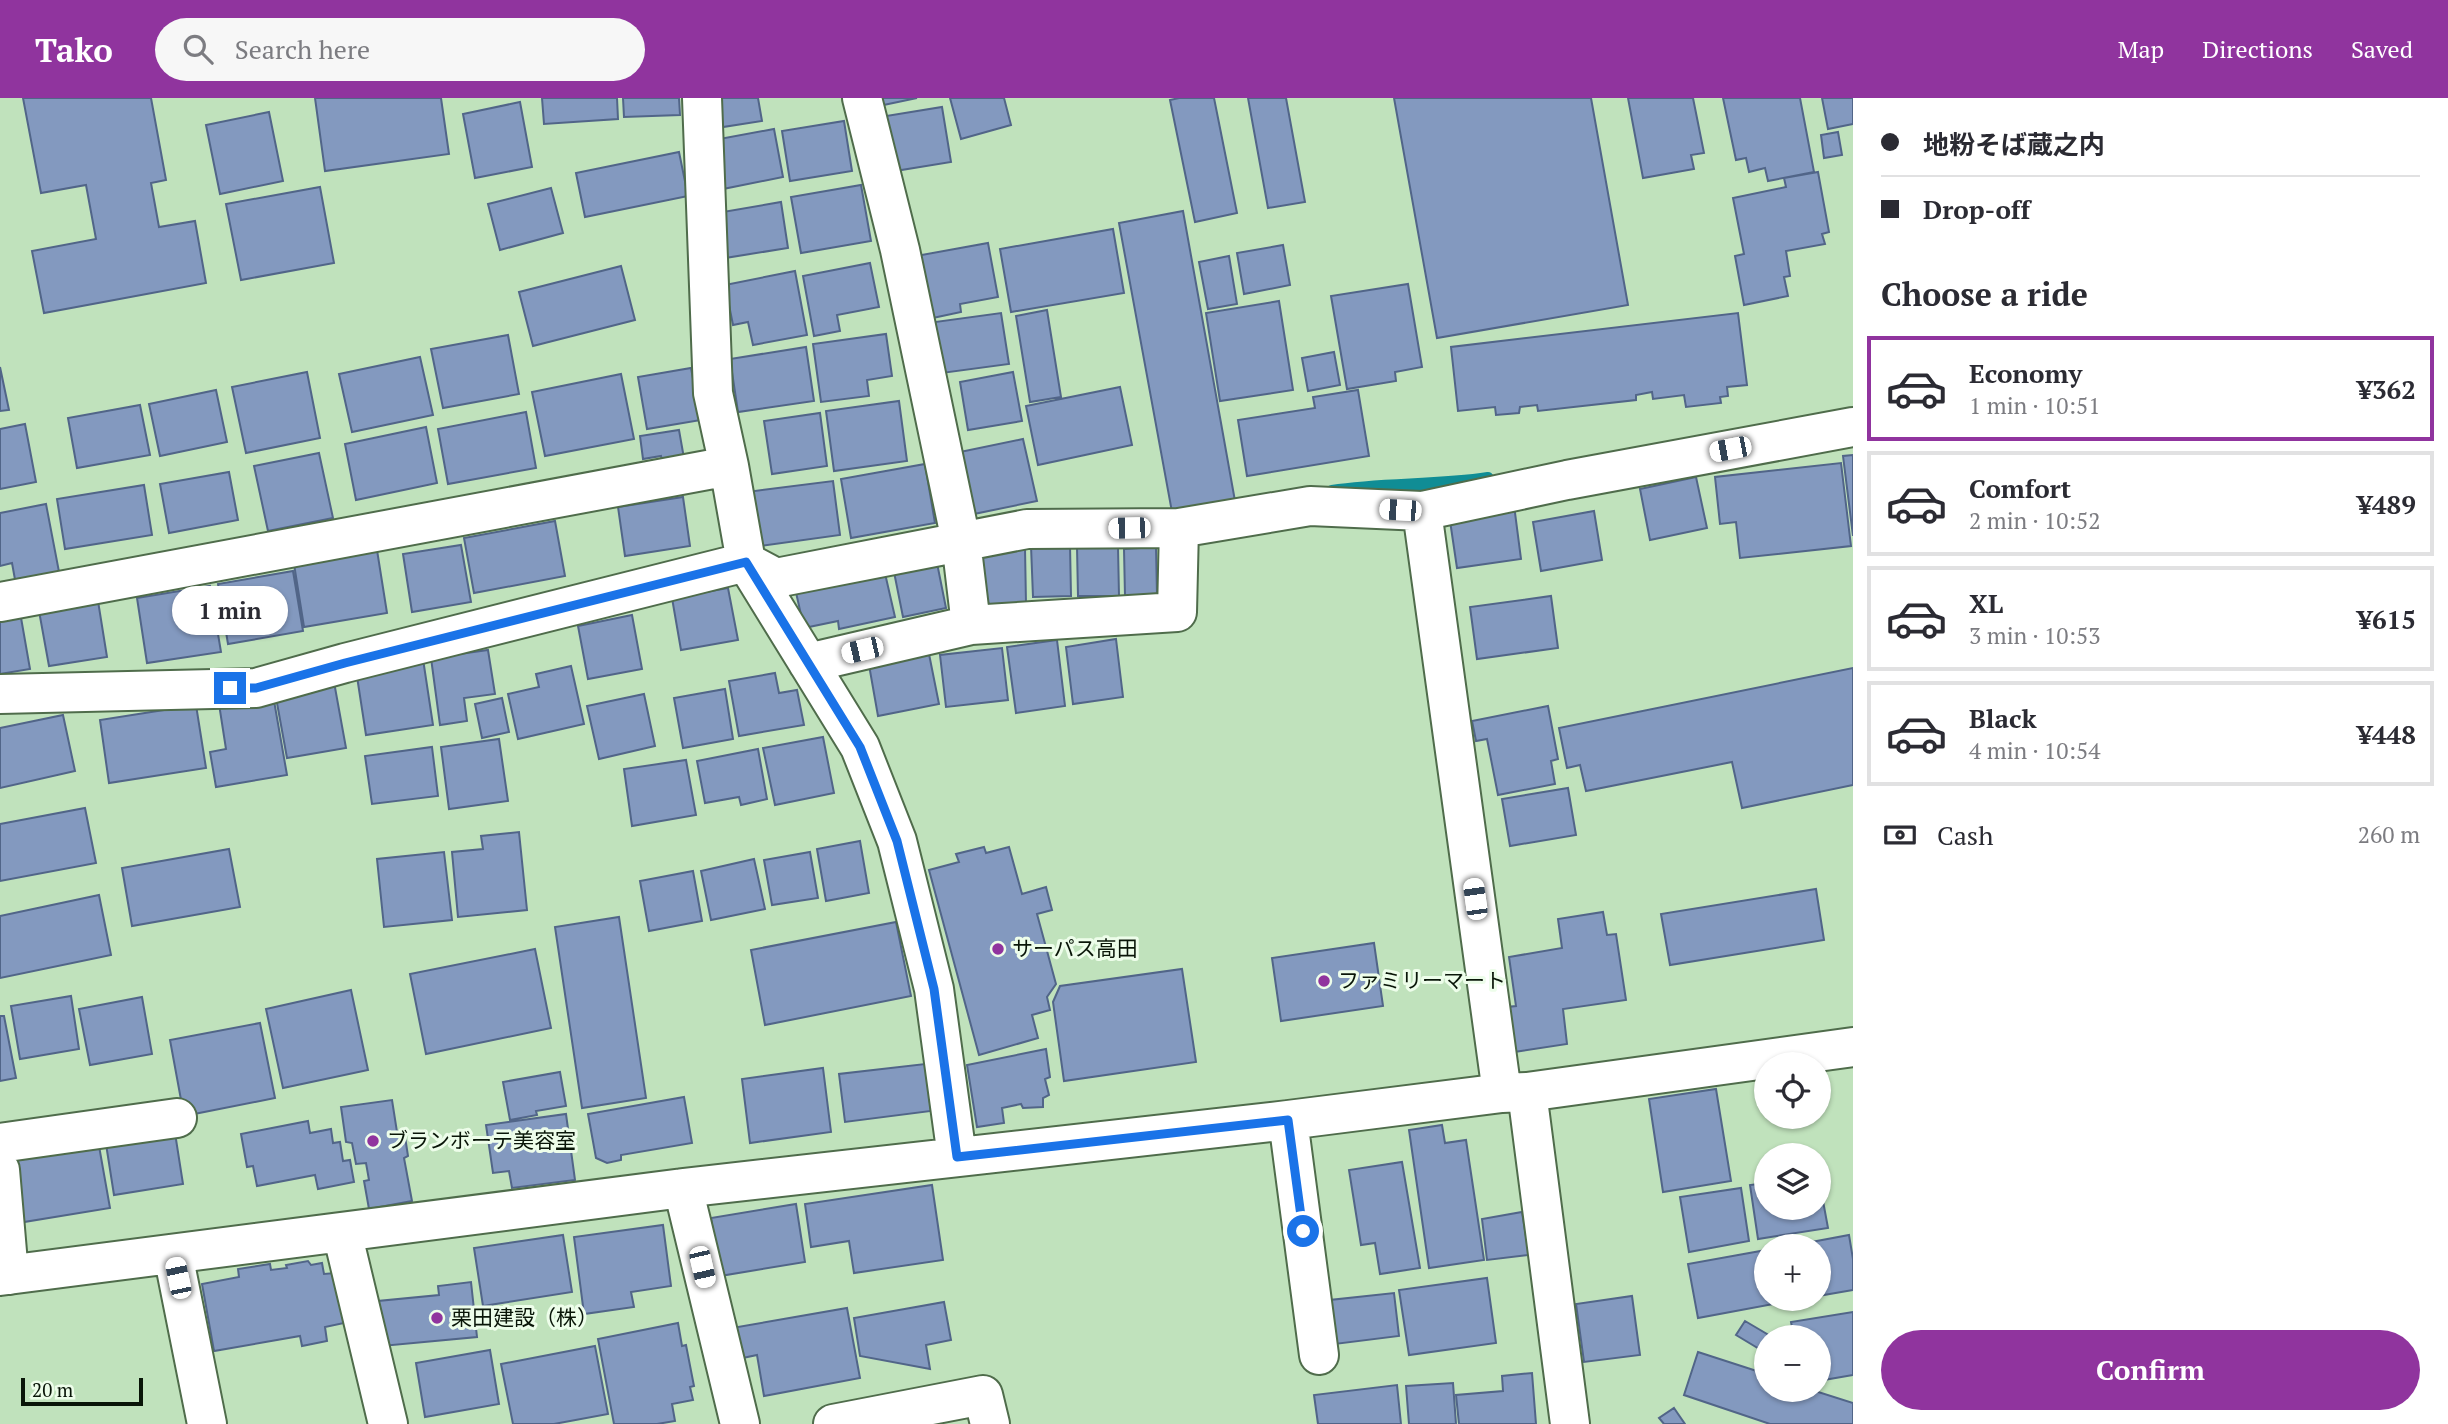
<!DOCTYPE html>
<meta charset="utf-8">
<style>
:root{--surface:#fff;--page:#f7f7f7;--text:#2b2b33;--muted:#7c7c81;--line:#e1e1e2;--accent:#90349e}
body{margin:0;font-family:"PT Serif","Noto Sans JP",serif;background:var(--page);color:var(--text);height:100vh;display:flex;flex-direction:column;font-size:26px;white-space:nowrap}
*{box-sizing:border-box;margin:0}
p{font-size:23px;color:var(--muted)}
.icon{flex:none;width:38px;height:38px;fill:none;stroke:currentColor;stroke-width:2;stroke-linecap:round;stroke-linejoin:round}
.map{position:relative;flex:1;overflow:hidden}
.drawer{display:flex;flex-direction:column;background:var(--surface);width:595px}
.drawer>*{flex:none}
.hud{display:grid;align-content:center;height:154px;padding:0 28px;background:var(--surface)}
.controls{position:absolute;left:1754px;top:954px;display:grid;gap:14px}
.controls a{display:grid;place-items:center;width:77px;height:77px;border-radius:50%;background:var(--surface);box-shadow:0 2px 5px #0004;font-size:35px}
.scale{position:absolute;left:21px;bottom:18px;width:122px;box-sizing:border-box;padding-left:7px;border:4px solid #091508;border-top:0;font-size:19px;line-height:24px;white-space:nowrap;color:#091508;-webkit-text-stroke:5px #edfdea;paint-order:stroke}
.end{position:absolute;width:32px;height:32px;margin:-16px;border:9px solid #1a73e8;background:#fff;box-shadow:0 0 0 4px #fff}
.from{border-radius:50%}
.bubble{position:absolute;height:49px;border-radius:24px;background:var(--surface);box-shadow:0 2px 5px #0004;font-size:23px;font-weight:600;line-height:49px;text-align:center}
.car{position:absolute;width:21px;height:42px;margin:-21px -10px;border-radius:9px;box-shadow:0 0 5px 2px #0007;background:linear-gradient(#fff 24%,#345 0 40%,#fff 0 76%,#345 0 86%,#fff 0)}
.hud b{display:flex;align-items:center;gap:24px;height:66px;font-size:26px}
.hud b+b{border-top:2px solid var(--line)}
.hud i{width:18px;height:18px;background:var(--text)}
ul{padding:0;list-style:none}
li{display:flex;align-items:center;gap:21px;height:105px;margin:0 14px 10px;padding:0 14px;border:4px solid var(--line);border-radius:0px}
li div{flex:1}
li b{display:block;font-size:26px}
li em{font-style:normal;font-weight:600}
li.active{border-color:var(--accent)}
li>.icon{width:63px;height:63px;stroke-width:1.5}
h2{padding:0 28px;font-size:32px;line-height:84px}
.pay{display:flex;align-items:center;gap:18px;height:77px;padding:0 28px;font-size:26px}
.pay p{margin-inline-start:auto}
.action{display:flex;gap:14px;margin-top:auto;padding:14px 28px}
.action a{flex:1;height:80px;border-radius:42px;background:var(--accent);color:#fff;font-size:28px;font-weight:600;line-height:80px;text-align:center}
header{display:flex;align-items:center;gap:42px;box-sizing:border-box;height:98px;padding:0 35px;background:var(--accent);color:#fff}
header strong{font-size:33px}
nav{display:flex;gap:38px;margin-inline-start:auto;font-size:24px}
.search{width:490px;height:63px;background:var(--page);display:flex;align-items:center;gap:18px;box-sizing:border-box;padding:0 24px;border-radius:38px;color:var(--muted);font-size:26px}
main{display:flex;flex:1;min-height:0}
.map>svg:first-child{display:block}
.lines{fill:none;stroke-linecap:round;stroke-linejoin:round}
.stream{stroke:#108d95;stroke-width:12}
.building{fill:#8399bf;stroke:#516588;stroke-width:2}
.minor-casing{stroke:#4f6c4b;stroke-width:42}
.minor{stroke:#fff;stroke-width:38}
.route{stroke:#1a73e8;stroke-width:9}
.poi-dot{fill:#90349e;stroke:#edfdea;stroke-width:2.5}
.labels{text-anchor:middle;stroke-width:6;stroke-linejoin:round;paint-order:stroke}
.poi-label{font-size:21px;fill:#091508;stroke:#edfdea;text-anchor:start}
</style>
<header>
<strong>Tako</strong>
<div class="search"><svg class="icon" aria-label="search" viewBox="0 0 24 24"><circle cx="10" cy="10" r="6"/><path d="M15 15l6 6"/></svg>Search here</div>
<nav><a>Map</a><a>Directions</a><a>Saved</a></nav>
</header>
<main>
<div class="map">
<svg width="1853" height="1326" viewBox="0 0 1853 1326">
<rect width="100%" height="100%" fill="#c0e2bc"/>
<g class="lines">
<path class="stream" d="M 1332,393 C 1383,385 1436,388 1488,380"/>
</g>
<path class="building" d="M 23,0 L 151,0 L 166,82 L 151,85 L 159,129 L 195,123 L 206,185 L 44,215 L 32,153 L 96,141 L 86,87 L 41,95 Z
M 315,0 L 441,0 L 449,56 L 325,73 Z
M 542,0 L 617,0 L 618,21 L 544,26 Z
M 623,0 L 679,0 L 680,17 L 624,19 Z
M 719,0 L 758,0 L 762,23 L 723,29 Z
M 873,0 L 917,0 L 874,9 Z
M 950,0 L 1004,0 L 1011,27 L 961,41 Z
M 1179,0 L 1214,0 L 1237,115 L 1195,124 L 1170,2 Z
M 1248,0 L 1286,0 L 1305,104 L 1268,110 Z
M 1394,0 L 1591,0 L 1628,207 L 1437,240 Z
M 1628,0 L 1693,0 L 1704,55 L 1691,57 L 1694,71 L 1643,80 Z
M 1723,0 L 1800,0 L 1814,74 L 1768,83 L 1765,70 L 1749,74 L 1746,60 L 1736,62 Z
M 1822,0 L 1853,0 L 1853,26 L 1828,31 Z
M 520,4 L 532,69 L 475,80 L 463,16 Z
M 942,9 L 951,64 L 889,74 L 880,19 Z
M 269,14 L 283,83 L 220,96 L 206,27 Z
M 844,23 L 852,73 L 790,83 L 782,33 Z
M 774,31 L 783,79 L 723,91 L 714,42 Z
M 1838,34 L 1842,57 L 1824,60 L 1821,37 Z
M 679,54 L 688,98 L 585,119 L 576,75 Z
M 1818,74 L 1829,134 L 1822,136 L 1825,146 L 1786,153 L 1790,178 L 1784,179 L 1788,198 L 1744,207 L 1735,158 L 1744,156 L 1733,100 L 1786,89 L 1784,80 Z
M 861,87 L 871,143 L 801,155 L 791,99 Z
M 320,89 L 334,165 L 241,182 L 226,106 Z
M 551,90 L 563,135 L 500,152 L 488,106 Z
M 781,104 L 788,150 L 725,160 L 717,115 Z
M 1183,113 L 1235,403 L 1172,414 L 1119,125 Z
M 1113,131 L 1124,195 L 1011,214 L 1000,151 Z
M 988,145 L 998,199 L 960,206 L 961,214 L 928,221 L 916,158 Z
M 1283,147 L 1290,187 L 1244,196 L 1237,155 Z
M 1229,158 L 1237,206 L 1208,211 L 1199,164 Z
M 870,165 L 879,209 L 837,217 L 840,233 L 814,238 L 803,178 Z
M 621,168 L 635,222 L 533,248 L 519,194 Z
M 795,173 L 807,237 L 753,247 L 748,224 L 733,227 L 725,187 Z
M 1408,186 L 1422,269 L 1395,274 L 1396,283 L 1347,291 L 1331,198 Z
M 1279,203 L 1293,292 L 1220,303 L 1206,215 Z
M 1047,212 L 1061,299 L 1030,304 L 1016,218 Z
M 1001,215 L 1009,266 L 942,275 L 935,224 Z
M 1738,215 L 1747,287 L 1727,289 L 1728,298 L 1720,299 L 1721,305 L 1686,309 L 1684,297 L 1653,301 L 1652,294 L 1636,297 L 1636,302 L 1538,313 L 1537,307 L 1520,309 L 1519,315 L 1496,317 L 1495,309 L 1458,313 L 1451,249 Z
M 886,236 L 892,278 L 867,282 L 869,298 L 821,304 L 813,246 Z
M 508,237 L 519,296 L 443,310 L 431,251 Z
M 806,249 L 814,303 L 738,314 L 730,261 Z
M 1334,254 L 1340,287 L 1308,293 L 1302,260 Z
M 420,259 L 433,317 L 352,334 L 339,276 Z
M 0,269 L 9,312 L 0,313 Z
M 691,270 L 701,322 L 647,331 L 638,279 Z
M 307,274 L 320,340 L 246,355 L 232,289 Z
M 1013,274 L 1022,323 L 968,332 L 960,284 Z
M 621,276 L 634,341 L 545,358 L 532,294 Z
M 1120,289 L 1132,347 L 1038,367 L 1026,308 Z
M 216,292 L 227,344 L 160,358 L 149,306 Z
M 1358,292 L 1369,358 L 1247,378 L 1238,322 L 1315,310 L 1313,299 Z
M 899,303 L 907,363 L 834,373 L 826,313 Z
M 140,307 L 150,357 L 77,370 L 68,320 Z
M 526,314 L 536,370 L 448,386 L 438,331 Z
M 820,315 L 827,368 L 772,376 L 764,323 Z
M 25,326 L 36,384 L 0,391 L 0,331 Z
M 426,329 L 437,385 L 356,402 L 345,346 Z
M 679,332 L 685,366 L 663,369 L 661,358 L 643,361 L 640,338 Z
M 1023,341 L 1037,403 L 974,416 L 960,354 Z
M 319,355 L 333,420 L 268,433 L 254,368 Z
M 1853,357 L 1853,438 L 1843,358 Z
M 1841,365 L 1851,448 L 1740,460 L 1736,424 L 1720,426 L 1715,379 Z
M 925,366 L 935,425 L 851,440 L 841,381 Z
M 229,374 L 238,422 L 169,435 L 160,386 Z
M 1696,379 L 1707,430 L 1650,442 L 1640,391 Z
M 833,383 L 840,437 L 753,449 L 747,394 Z
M 144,387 L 152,437 L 65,451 L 57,401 Z
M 683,399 L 690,448 L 625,458 L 618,409 Z
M 46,406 L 60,479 L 16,487 L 12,465 L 0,468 L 0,415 Z
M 1514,407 L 1521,461 L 1457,470 L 1449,416 Z
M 1594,413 L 1602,462 L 1541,473 L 1533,424 Z
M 555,423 L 565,478 L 474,495 L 464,440 Z
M 461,447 L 471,504 L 412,514 L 403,456 Z
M 1070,447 L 1071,498 L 1033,499 L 1031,448 Z
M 1077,449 L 1118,449 L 1119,498 L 1078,498 Z
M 1156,449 L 1157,497 L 1125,498 L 1124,451 Z
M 1025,450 L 1026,506 L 979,506 L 979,451 Z
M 377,452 L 387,515 L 304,529 L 294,466 Z
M 937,465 L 946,510 L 903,519 L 894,474 Z
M 884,471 L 895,519 L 839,531 L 838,523 L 804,530 L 795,490 Z
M 293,473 L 303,533 L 228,546 L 218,486 Z
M 210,488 L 221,554 L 147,565 L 137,500 Z
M 728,490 L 738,542 L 681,552 L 672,500 Z
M 1551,498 L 1558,550 L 1477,561 L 1470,509 Z
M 98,503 L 107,559 L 49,568 L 39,513 Z
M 20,514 L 30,571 L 0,576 L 0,518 Z
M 632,517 L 642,571 L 588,581 L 578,528 Z
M 1116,541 L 1123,599 L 1073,606 L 1066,549 Z
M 1057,542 L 1065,608 L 1016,615 L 1007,549 Z
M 1002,550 L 1008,602 L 946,609 L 940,557 Z
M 488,552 L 495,596 L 464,600 L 467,623 L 440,627 L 431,560 Z
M 929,556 L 939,606 L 878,618 L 869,567 Z
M 423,561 L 433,627 L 366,637 L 356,572 Z
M 571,568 L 584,626 L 518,641 L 508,596 L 539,589 L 536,576 Z
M 1853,570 L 1853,687 L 1742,710 L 1732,664 L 1586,693 L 1580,667 L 1567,670 L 1559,630 Z
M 775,575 L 779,595 L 797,592 L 804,627 L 739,638 L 729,583 Z
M 334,584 L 346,650 L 287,660 L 275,594 Z
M 725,591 L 733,641 L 683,650 L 674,600 Z
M 644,596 L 655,648 L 599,661 L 587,608 Z
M 273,597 L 287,677 L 216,689 L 210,654 L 226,651 L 219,606 Z
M 502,600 L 509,634 L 482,640 L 475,606 Z
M 196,607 L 206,670 L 109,685 L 100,622 Z
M 1548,608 L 1558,661 L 1551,663 L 1555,686 L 1498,697 L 1487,641 L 1476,643 L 1472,623 Z
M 63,617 L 75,673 L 0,690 L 0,630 Z
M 823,639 L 834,695 L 775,707 L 763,650 Z
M 499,641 L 508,703 L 449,711 L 441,649 Z
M 432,649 L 438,698 L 372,706 L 365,658 Z
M 758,651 L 767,701 L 741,707 L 739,699 L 705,705 L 697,663 Z
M 686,662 L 696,717 L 632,728 L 624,671 Z
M 1568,690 L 1576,737 L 1510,748 L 1502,701 Z
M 85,710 L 96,765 L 0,783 L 0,726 Z
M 519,734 L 527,812 L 458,819 L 452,754 L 483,751 L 481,738 Z
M 860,743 L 869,795 L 826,803 L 817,751 Z
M 984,749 L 986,755 L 1009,749 L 1022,796 L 1046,789 L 1052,812 L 1037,816 L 1056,886 L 1047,899 L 1050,912 L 1032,917 L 1038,940 L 979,957 L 929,772 L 959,764 L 956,756 Z
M 229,751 L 240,809 L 132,828 L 122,770 Z
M 444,754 L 452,822 L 384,829 L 377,761 Z
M 810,754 L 818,800 L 772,807 L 764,762 Z
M 754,761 L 765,811 L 711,822 L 701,773 Z
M 693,773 L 702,823 L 649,833 L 640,783 Z
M 1816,791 L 1824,842 L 1670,867 L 1661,816 Z
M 99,797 L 111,857 L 0,880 L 0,818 Z
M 1603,814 L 1607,837 L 1616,836 L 1626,902 L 1563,911 L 1567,946 L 1514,954 L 1507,909 L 1516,908 L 1509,859 L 1562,850 L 1558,821 Z
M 619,819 L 646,1000 L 582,1010 L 555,829 Z
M 896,824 L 911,898 L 765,927 L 751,852 Z
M 1374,845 L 1383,908 L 1281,923 L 1272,860 Z
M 535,851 L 551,930 L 426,956 L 410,876 Z
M 1182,871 L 1196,964 L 1064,983 L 1053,904 L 1060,888 Z
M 351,892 L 368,972 L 283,990 L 266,911 Z
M 71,898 L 79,951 L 20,961 L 11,908 Z
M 142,899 L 152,956 L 90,967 L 79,911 Z
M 0,918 L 4,918 L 16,980 L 0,983 Z
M 260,925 L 275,1000 L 184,1018 L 170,942 Z
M 1046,951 L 1050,979 L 1045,981 L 1049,997 L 1043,1000 L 1043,1009 L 1023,1010 L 1021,1006 L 1002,1010 L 1004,1025 L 977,1029 L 967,967 Z
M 925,966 L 931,1013 L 845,1024 L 839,976 Z
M 823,970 L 831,1034 L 750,1045 L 742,981 Z
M 560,974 L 566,1008 L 536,1013 L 537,1017 L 510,1022 L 503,984 Z
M 1716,991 L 1731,1083 L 1663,1094 L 1649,1001 Z
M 684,999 L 692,1045 L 621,1057 L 621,1062 L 607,1065 L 596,1060 L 588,1016 Z
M 392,1002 L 397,1034 L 404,1032 L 408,1058 L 404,1060 L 412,1103 L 369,1111 L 364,1083 L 369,1082 L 366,1065 L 356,1066 L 352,1045 L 346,1044 L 341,1009 Z
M 566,1016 L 575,1082 L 512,1090 L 509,1073 L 493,1075 L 486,1027 Z
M 308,1023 L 310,1035 L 331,1031 L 333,1045 L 340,1044 L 343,1063 L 350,1062 L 354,1084 L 318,1091 L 315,1077 L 257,1088 L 253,1068 L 247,1069 L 241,1036 Z
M 1442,1027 L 1445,1045 L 1466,1042 L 1484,1162 L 1429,1170 L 1409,1032 Z
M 175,1035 L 183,1086 L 114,1097 L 106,1046 Z
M 99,1048 L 110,1110 L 24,1124 L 13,1063 Z
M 1402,1064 L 1420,1170 L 1380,1176 L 1375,1145 L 1361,1147 L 1349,1072 Z
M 1818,1076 L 1828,1130 L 1758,1141 L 1750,1087 L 1766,1085 L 1766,1110 L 1818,1110 Z
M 932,1087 L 943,1162 L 854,1175 L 849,1143 L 811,1149 L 805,1106 Z
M 1741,1090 L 1749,1143 L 1689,1154 L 1680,1099 Z
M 796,1106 L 805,1164 L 720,1178 L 711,1120 Z
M 1522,1114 L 1529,1157 L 1487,1162 L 1482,1121 Z
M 663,1127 L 671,1188 L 631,1194 L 634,1209 L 584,1216 L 574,1139 Z
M 563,1137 L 572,1194 L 483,1208 L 474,1150 Z
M 1849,1137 L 1853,1161 L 1853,1192 L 1818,1198 L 1818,1148 L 1790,1148 Z
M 1766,1152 L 1766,1200 L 1805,1200 L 1698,1220 L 1688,1166 Z
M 308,1163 L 311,1167 L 322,1165 L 324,1176 L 335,1175 L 344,1225 L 325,1229 L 327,1243 L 302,1248 L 300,1238 L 214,1253 L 202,1186 L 239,1179 L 238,1171 L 270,1166 L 271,1172 L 287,1170 L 286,1167 Z
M 1487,1180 L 1496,1245 L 1409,1257 L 1399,1192 Z
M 471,1184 L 477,1239 L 382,1248 L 378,1203 L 439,1197 L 438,1188 Z
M 1394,1195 L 1399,1238 L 1335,1246 L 1330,1202 Z
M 1632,1198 L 1640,1257 L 1584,1264 L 1576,1206 Z
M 944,1204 L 951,1242 L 926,1247 L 930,1271 L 860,1258 L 854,1220 Z
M 847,1210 L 860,1280 L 764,1298 L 757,1257 L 738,1261 L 732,1230 Z
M 1853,1214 L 1853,1277 L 1818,1283 L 1818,1239 L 1794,1239 L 1791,1224 Z
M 1745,1223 L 1772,1239 L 1766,1239 L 1766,1255 L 1736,1237 Z
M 678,1225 L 682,1248 L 686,1247 L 694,1288 L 690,1289 L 693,1302 L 672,1306 L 675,1323 L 657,1326 L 614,1326 L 598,1241 Z
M 595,1248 L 608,1316 L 554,1326 L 513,1326 L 501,1266 Z
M 490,1252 L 499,1306 L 425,1319 L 416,1265 Z
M 1698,1254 L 1766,1276 L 1766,1292 L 1812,1292 L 1853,1305 L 1853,1326 L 1770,1326 L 1684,1297 Z
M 1532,1275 L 1536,1326 L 1459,1326 L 1456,1297 L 1503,1293 L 1502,1278 Z
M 1453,1285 L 1456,1326 L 1409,1326 L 1406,1288 Z
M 1397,1287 L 1401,1326 L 1318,1326 L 1314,1297 Z
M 1674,1310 L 1685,1326 L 1664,1326 L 1659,1320 Z"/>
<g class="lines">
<g class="minor-casing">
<path id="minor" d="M 702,0 L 713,295 L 729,368 L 746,464 L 860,649 L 897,743 L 934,891 L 957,1059
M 862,0 L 900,152 L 961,443 L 971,527
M 1422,413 L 1502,995
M 0,504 L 729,368
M 808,565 L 971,527 L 1177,514 L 1179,430
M 0,596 L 256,590 L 345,565 L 746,464 L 776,480 L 1027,431 L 1179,430 L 1310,408 L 1422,413 L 1567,382 L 1853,329
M 1527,994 L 1570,1326
M 1288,1022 L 1319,1257
M 0,1045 L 177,1020
M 0,1072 L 9,1177
M 683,1090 L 740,1326
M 342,1134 L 388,1326
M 173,1156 L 207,1326
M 0,1178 L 683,1090 L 1288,1022 L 1502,995 L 1527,994 L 1853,949
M 833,1326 L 983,1297 L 990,1326"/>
</g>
<use href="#minor" class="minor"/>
</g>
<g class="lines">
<path class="route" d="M 230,590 L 256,590 L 345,565 L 746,464 L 860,649 L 897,743 L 934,891 L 957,1059 L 1288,1022 L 1303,1133"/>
</g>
<g class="poi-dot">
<circle cx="998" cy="851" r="7"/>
<circle cx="1324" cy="883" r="7"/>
<circle cx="373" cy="1043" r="7"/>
<circle cx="437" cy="1220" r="7"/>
</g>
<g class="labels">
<g class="poi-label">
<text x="1012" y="858">サーパス高田</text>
<text x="1338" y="890">ファミリーマート</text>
<text x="387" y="1050">ブランボーテ美容室</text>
<text x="451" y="1227">栗田建設（株）</text>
</g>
</g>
</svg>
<div class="controls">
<a><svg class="icon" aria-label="locate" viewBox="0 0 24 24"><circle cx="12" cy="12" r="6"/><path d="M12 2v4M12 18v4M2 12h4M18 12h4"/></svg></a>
<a><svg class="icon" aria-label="layers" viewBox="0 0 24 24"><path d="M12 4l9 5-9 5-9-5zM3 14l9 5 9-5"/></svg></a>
<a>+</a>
<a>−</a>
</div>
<div class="scale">20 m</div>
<i class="end from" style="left:1303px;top:1133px"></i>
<i class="end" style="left:230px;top:590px"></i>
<div class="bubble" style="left:172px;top:488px;width:116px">1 min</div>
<i class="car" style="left:1730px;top:351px;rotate:259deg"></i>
<i class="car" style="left:1400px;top:412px;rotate:273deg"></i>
<i class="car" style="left:1129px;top:430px;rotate:269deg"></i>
<i class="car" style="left:862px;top:552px;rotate:257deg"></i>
<i class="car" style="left:1475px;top:801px;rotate:352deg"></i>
<i class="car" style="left:702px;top:1169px;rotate:167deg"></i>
<i class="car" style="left:178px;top:1180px;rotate:348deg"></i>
</div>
<section class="drawer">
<div class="hud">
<b><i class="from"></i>地粉そば蔵之内</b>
<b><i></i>Drop-off</b>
</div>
<h2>Choose a ride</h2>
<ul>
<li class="active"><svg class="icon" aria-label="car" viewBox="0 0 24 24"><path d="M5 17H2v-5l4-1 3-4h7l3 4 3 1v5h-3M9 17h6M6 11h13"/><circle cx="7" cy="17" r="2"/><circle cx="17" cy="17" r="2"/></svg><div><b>Economy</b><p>1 min · 10:51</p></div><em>¥362</em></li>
<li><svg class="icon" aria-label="car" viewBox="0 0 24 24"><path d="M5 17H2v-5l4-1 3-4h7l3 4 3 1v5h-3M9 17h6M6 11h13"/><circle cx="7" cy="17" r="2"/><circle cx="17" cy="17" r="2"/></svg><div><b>Comfort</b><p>2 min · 10:52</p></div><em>¥489</em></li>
<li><svg class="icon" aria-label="car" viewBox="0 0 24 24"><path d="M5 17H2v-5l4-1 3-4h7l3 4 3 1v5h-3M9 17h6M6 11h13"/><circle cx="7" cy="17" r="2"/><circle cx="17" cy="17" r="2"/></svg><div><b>XL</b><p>3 min · 10:53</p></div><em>¥615</em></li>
<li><svg class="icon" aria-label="car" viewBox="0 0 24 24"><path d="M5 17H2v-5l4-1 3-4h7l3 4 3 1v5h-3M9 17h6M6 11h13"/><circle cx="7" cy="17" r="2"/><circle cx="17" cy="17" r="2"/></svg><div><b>Black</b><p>4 min · 10:54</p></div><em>¥448</em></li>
</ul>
<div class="pay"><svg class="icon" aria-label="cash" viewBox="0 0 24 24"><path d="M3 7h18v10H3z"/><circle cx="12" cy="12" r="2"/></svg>Cash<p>260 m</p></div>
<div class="action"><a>Confirm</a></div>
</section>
</main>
